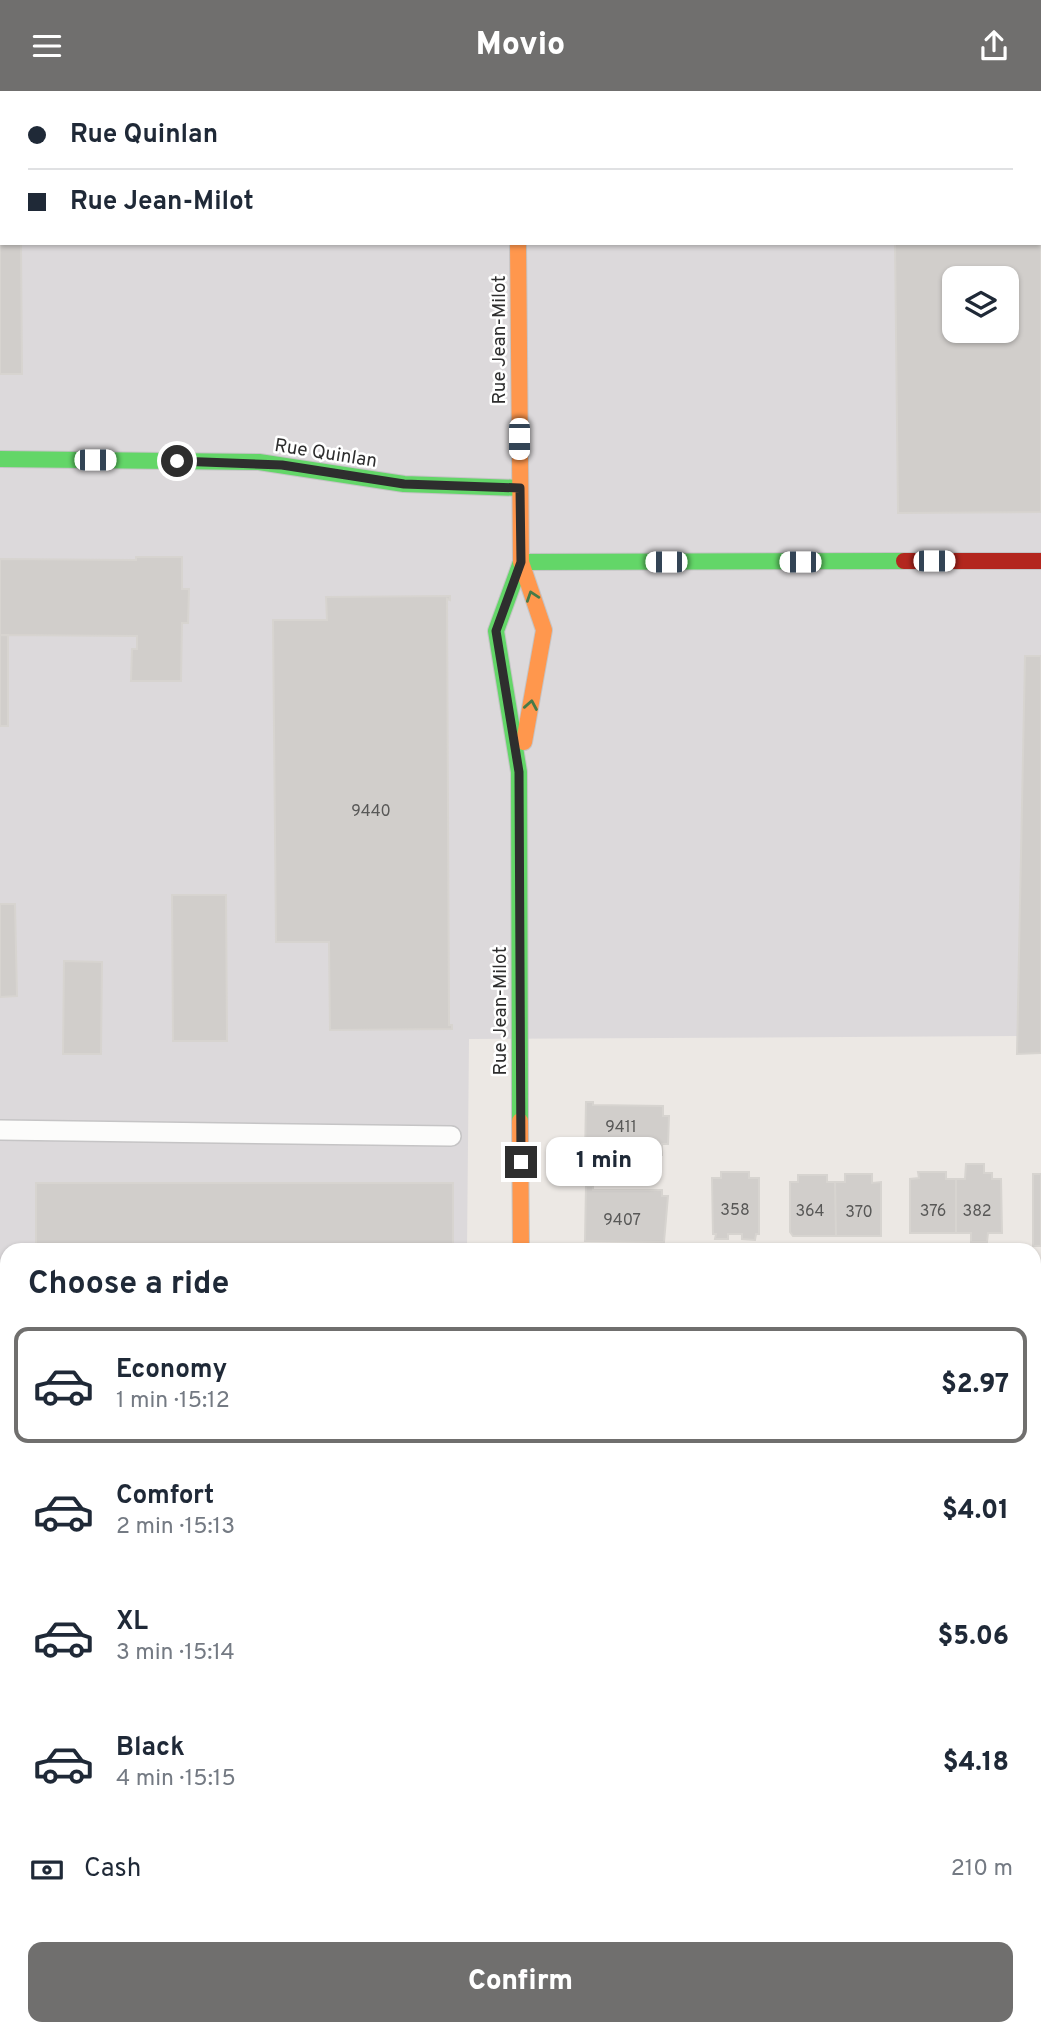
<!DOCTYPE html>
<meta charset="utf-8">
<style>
:root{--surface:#fff;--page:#f2f2f3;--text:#1f2937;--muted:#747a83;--line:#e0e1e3;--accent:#706f6e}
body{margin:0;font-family:Overpass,sans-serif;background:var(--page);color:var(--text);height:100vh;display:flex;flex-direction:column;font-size:26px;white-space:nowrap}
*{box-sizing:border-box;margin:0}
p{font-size:23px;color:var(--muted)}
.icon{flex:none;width:38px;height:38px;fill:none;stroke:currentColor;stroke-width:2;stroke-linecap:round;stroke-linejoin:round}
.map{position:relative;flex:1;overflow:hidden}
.side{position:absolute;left:0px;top:1152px;width:1041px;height:793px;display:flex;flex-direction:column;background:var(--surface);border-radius:21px 21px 0 0;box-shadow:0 2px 5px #0004}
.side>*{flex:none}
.banner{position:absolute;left:0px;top:0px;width:1041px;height:154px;box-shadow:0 2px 5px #0004;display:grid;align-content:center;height:154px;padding:0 28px;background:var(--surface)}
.controls{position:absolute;left:942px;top:175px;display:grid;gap:14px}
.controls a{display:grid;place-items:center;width:77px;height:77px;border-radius:14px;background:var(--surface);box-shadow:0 2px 5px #0004;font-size:35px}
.end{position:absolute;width:32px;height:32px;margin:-16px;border:9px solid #2e2e2e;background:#fff;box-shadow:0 0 0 4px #fff}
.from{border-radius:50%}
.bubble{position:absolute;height:49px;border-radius:14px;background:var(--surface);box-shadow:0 2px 5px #0004;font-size:23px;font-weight:800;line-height:49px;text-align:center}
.car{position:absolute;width:21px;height:42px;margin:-21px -10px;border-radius:9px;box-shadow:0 0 5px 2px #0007;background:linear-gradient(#fff 24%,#345 0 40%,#fff 0 76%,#345 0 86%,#fff 0)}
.banner b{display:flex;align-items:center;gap:24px;height:66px;font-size:26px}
.banner b+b{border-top:2px solid var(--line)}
.banner i{width:18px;height:18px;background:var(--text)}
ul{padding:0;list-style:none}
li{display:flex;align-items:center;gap:21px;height:116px;margin:0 14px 10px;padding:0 14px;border:4px solid transparent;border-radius:14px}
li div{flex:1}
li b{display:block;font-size:26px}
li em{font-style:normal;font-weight:800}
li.active{border-color:var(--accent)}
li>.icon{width:63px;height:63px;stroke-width:1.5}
h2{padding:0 28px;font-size:32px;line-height:84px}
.pay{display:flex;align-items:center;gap:18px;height:77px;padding:0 28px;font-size:26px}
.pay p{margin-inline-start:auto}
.primary-button{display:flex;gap:14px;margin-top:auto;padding:14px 28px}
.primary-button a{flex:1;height:80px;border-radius:14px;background:var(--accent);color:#fff;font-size:28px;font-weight:800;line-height:80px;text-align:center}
header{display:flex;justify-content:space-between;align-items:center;height:91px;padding:0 28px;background:var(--accent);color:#fff;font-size:32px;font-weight:800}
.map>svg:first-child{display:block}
.industrial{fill:#dcd9db;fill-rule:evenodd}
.building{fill:#d1cecb;stroke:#d7d4d0;stroke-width:2;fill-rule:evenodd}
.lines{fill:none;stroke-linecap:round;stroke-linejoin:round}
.lane-casing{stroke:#c5c4c5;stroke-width:22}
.street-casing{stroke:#c5c4c5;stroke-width:41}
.fast-casing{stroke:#c5c4c5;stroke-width:18}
.slow-casing{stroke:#c5c4c5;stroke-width:18}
.jam-casing{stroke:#c5c4c5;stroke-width:18}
.lane{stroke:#fcfcfb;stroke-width:19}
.street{stroke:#fcfcfb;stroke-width:38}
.fast{stroke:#63d668;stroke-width:16}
.slow{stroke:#ff974d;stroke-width:16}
.jam{stroke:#b3261e;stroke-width:16}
.oneway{stroke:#467a48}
.route{stroke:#2e2e2e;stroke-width:9}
.labels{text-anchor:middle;stroke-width:5;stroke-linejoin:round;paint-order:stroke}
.number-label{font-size:16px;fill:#585857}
.street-label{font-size:19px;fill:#2e2e2e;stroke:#fff}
</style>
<header><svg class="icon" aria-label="menu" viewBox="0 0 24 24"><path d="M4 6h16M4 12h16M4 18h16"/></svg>Movio<svg class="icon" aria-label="share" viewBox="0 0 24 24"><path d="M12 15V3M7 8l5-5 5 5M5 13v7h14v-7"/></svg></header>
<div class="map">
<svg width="1041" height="1944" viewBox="0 0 1041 1944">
<rect width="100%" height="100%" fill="#ece8e4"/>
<path class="industrial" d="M 0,0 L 1041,0 L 1041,945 L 469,948 L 467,1158 L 7,1158 L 7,1592 L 0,1592 ZM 2,2 L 1040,2 L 1040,152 L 2,152 ZM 954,187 L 1006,187 L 1006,240 L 954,240 Z"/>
<path class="building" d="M 235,0 L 464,0 L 465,2 L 235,2 Z
M 893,0 L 1041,0 L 1041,421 L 898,422 L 895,152 L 1040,152 L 1040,2 ZM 954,187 L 1006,187 L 1006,240 L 954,240 Z
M 0,45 L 2,152 L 21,152 L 22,283 L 0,283 Z
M 136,466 L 182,466 L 182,498 L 189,498 L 188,532 L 182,532 L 181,590 L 131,590 L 132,558 L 137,558 L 137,545 L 0,544 L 0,468 L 136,469 Z
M 450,505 L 450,509 L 447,508 L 449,934 L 452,934 L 452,938 L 330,939 L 329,851 L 276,851 L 273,529 L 327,529 L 326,506 Z
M 0,544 L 8,544 L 8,635 L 0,635 Z
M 1025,565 L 1041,565 L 1041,962 L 1017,963 Z
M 172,804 L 226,804 L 227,950 L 173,950 Z
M 0,813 L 15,813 L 17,905 L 0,906 Z
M 64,870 L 102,871 L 101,963 L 63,963 Z
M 586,1011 L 593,1011 L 593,1014 L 663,1015 L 663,1025 L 669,1025 L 668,1053 L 662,1053 L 662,1064 L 585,1066 Z
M 966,1073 L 984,1073 L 984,1082 L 992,1082 L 992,1088 L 1001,1088 L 1002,1142 L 988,1142 L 987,1151 L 971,1151 L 971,1142 L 956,1142 L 956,1088 L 965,1088 Z
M 721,1081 L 749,1081 L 749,1087 L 759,1087 L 759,1143 L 756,1143 L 755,1149 L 742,1148 L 742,1143 L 728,1143 L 728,1148 L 715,1148 L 716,1143 L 713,1143 L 712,1087 L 721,1087 Z
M 918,1081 L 946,1081 L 946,1088 L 956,1088 L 956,1142 L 910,1142 L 910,1088 L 919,1087 Z
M 845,1083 L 872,1083 L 872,1092 L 881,1091 L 881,1145 L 836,1145 L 835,1091 L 845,1091 Z
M 1033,1083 L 1041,1083 L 1041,1155 L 1033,1155 Z
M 798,1084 L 827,1084 L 827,1091 L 835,1091 L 836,1145 L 793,1145 L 790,1141 L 790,1091 L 798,1091 Z
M 36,1092 L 453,1092 L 453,1158 L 36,1158 Z
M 586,1095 L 593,1095 L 593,1099 L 662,1099 L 662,1105 L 668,1105 L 664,1151 L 585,1150 Z
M 1034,1511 L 1041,1511 L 1041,1573 L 1034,1573 Z
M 0,1733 L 7,1733 L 7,1801 L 0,1801 Z
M 0,1878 L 7,1878 L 7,1937 L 30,1937 L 28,1944 L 0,1944 Z
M 30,1937 L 64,1937 L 67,1944 L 31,1944 Z
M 243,1937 L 307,1937 L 300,1944 L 240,1944 Z
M 389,1937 L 456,1937 L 456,1944 L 389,1942 Z
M 588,1937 L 650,1937 L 650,1944 L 588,1944 Z
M 813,1938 L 862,1938 L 862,1944 L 813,1944 Z"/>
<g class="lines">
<g class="lane-casing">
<path id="lane" d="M 0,12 L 2,12
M 0,1039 L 451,1045
M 0,1325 L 7,1325"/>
</g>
<g class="street-casing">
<path id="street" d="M 1034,1218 L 1041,1218
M 0,1652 L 7,1652
M 1034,1656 L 1041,1656"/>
</g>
<g class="fast-casing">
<path id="fast" d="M 0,368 L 259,371 L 404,393 L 520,397
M 521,471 L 904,470
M 520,1030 L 519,681 L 496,540 L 521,471
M 524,1937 L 524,1944"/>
</g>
<g class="slow-casing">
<path id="slow" d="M 518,152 L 521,471 L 544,539 L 524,651
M 520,1030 L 521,1158"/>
</g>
<g class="jam-casing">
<path id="jam" d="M 517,0 L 517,2
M 904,470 L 1041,470"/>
</g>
<use href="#lane" class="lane"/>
<use href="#street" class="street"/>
<use href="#fast" class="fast"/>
<use href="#slow" class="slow"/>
<use href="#jam" class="jam"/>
</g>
<defs><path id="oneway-chevron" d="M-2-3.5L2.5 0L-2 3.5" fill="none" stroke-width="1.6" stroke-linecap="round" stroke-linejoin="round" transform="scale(1.75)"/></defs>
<g class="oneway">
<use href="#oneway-chevron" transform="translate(532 505) rotate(-109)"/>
<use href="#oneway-chevron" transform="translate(531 614) rotate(-80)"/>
</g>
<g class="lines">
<path class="route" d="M 177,370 L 282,374 L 404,393 L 520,397 L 521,471 L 496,540 L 519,681 L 521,1071"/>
</g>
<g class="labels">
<g class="number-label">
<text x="371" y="725">9440</text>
<text x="621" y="1041">9411</text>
<text x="735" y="1124">358</text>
<text x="810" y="1125">364</text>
<text x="933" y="1125">376</text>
<text x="977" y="1125">382</text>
<text x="859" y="1126">370</text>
<text x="622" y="1134">9407</text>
</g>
<g class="street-label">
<text transform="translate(498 249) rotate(-90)" y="7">Rue Jean-Milot</text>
<text transform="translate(326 361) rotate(9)" y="7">Rue Quinlan</text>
<text transform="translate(499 920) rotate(-90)" y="7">Rue Jean-Milot</text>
</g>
</g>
</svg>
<div class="controls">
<a><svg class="icon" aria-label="layers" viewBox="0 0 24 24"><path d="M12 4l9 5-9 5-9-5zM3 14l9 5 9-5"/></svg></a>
</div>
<i class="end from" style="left:177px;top:370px"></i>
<i class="end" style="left:521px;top:1071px"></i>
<div class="bubble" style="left:546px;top:1046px;width:116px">1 min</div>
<i class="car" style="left:519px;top:348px;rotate:180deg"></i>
<i class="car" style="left:95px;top:369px;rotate:90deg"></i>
<i class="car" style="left:934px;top:470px;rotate:90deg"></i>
<i class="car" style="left:666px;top:471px;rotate:270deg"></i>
<i class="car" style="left:800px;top:471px;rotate:270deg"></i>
<div class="banner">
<b><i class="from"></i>Rue Quinlan</b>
<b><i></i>Rue Jean-Milot</b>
</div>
<section class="side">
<h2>Choose a ride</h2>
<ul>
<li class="active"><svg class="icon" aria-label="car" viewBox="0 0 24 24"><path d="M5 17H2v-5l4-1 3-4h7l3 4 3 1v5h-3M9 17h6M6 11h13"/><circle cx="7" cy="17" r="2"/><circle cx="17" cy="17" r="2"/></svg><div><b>Economy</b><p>1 min · 15:12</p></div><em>$2.97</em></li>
<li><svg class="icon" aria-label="car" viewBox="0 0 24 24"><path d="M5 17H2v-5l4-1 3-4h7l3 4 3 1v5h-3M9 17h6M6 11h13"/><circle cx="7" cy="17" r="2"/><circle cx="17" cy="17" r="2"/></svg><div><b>Comfort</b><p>2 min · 15:13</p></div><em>$4.01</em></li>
<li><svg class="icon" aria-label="car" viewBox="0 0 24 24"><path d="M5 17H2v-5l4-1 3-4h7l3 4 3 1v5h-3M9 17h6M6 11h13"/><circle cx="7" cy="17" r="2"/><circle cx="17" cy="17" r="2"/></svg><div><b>XL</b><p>3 min · 15:14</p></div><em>$5.06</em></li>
<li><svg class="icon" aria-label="car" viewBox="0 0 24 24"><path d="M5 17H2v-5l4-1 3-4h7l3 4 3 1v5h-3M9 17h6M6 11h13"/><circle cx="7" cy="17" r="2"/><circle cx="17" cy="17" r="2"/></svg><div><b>Black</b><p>4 min · 15:15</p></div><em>$4.18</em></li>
</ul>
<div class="pay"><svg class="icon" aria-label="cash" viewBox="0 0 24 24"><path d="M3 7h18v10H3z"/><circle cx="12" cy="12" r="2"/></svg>Cash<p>210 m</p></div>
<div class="primary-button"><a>Confirm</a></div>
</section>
</div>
